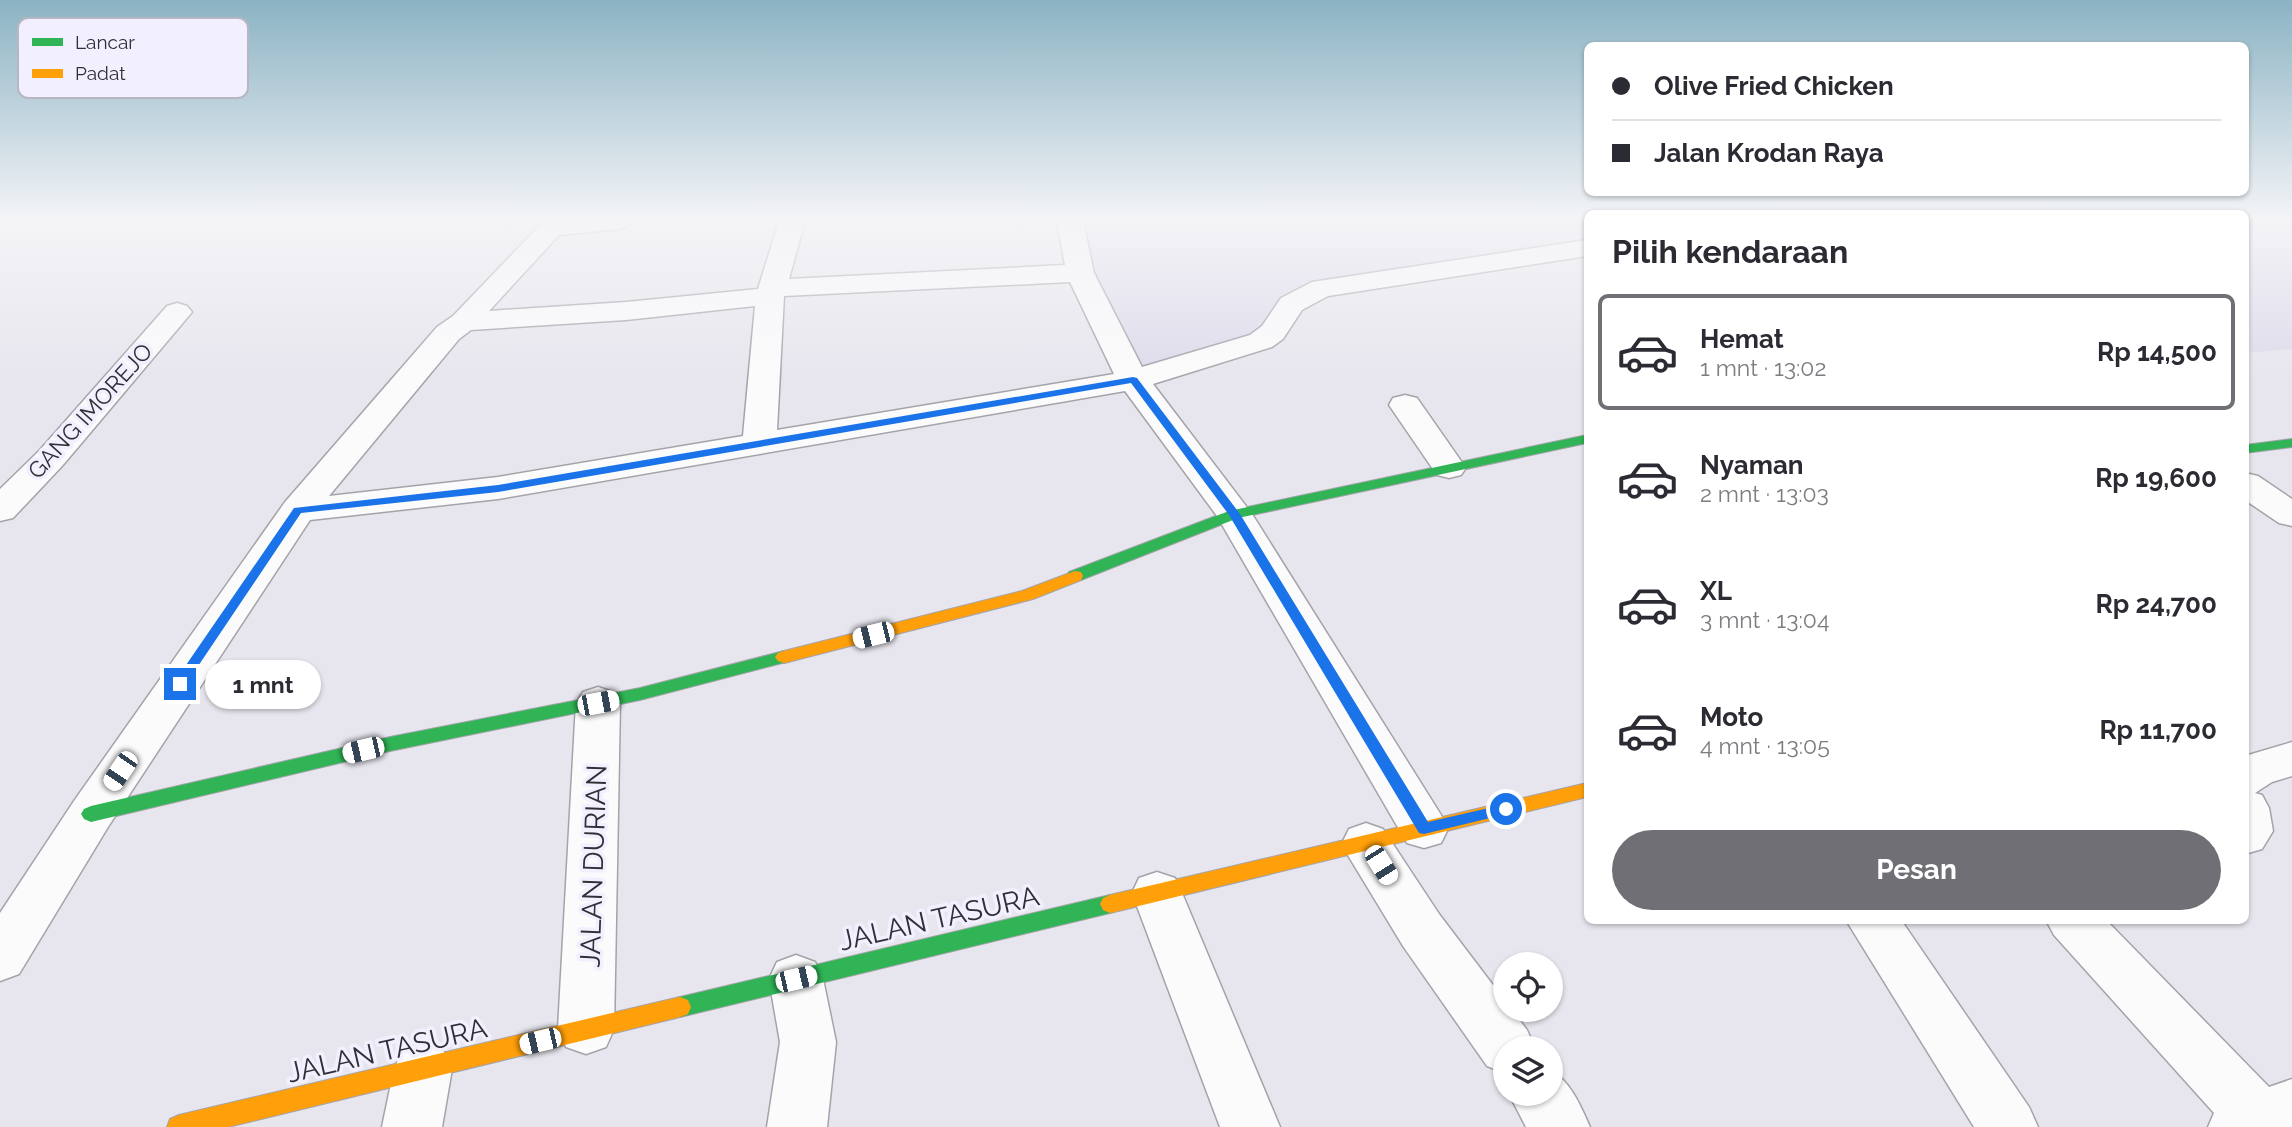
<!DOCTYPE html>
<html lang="id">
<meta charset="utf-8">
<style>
:root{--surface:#fff;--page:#f2f2f3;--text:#2b2b33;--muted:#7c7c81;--line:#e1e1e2;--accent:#706f76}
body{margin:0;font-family:Raleway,sans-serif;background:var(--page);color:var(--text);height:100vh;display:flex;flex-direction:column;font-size:26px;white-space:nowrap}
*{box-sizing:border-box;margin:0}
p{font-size:23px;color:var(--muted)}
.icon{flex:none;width:38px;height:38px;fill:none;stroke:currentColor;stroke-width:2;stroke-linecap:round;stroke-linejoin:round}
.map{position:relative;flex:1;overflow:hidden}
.drawer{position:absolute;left:1584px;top:210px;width:665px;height:714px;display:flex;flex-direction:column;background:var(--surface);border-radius:10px;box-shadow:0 2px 5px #0004}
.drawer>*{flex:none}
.top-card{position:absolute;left:1584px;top:42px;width:665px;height:154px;border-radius:10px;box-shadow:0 2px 5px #0004;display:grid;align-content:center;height:154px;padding:0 28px;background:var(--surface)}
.buttons{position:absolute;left:1493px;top:952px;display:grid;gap:14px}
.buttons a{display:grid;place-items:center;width:70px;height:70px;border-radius:50%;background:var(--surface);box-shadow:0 2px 5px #0004;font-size:35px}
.end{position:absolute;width:32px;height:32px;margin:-16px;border:9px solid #1a73e8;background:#fff;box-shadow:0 0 0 4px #fff}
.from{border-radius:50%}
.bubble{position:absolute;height:49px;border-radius:24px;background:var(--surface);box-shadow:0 2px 5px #0004;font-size:23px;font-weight:700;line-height:49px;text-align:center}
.car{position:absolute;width:21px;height:42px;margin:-21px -10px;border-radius:9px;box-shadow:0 0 5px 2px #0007;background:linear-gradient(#fff 24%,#345 0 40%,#fff 0 76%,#345 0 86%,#fff 0)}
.top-card b{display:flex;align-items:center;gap:24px;height:66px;font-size:26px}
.top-card b+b{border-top:2px solid var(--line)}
.top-card i{width:18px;height:18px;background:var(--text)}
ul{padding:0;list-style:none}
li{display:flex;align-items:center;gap:21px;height:116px;margin:0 14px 10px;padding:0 14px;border:4px solid transparent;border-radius:10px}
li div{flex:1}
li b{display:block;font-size:26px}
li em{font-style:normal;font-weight:700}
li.current{border-color:var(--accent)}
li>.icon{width:63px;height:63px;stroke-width:1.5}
h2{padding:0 28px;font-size:32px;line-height:84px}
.cta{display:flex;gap:14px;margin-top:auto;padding:14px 28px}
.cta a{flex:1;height:80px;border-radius:42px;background:var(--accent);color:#fff;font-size:28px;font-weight:700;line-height:80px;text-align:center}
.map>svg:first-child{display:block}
.built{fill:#dedbeb}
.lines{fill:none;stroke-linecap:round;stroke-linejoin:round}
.street-casing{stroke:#a4a3a9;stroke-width:3}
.fast-casing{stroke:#a4a3a9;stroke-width:2}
.slow-casing{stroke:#a4a3a9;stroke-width:2}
.street{fill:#fbfbfc;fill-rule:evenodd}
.fast{fill:#30b455;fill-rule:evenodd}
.slow{fill:#ff9f0a;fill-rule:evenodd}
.route{fill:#1a73e8}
.labels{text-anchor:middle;stroke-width:7;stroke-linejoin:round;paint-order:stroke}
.street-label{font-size:23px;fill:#302f35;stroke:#f2f0ff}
.near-street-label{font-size:28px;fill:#302f35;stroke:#f2f0ff}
.key{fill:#f2f0ff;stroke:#b8b6c2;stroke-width:2}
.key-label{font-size:19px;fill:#302f35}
</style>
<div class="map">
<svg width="2292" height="1127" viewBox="0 0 2292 1127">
<rect width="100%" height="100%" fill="#e7e6ee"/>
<path class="built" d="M 1082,221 L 1587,221 L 1587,244 L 1303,288 L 1255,334 L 1144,370 L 1095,275 Z
M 2245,221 L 2292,221 L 2292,349 L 2245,353 Z"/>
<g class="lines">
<g class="street-casing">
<path id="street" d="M 544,221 L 632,221 L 628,226 L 619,229 L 559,235 L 489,311 L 626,302 L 758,289 L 779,221 L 805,221 L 789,279 L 1065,265 L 1057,221 L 1083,221 L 1094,273 L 1142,367 L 1250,335 L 1262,326 L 1281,298 L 1312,282 L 1587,240 L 1587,256 L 1328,296 L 1302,310 L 1283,339 L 1272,347 L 1153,384 L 1252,514 L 1441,815 L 1448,829 L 1441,843 L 1424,848 L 1407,843 L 1217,516 L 1125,391 L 498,499 L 310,520 L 108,827 L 19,974 L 0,981 L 0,913 L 74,801 L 285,502 L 437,327 L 453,316 ZM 1070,282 L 1114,374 L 777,430 L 784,296 ZM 755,306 L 743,436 L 498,477 L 329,496 L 459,339 L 471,330 L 626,320 Z
M 177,303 L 187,306 L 192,312 L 187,318 L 63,465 L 13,518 L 0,521 L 0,489 L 39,451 L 167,306 Z
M 1405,395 L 1417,398 L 1461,461 L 1466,468 L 1461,475 L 1449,478 L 1437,475 L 1389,405 L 1393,398 Z
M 2245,473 L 2258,476 L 2292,499 L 2292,526 L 2279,523 L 2245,500 Z
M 598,687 L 613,692 L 620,703 L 614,1029 L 606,1047 L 586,1054 L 566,1047 L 558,1029 L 576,703 L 583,692 Z
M 2292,742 L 2292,776 L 2272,782 L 2255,793 L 2262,795 L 2269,808 L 2273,831 L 2262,849 L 2245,854 L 2245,756 Z
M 1366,823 L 1383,829 L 1439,914 L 1505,1001 L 1505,1010 L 1512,1010 L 1527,1030 L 1535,1048 L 1505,1048 L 1505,1073 L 1487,1066 L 1403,946 L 1349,857 L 1342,843 L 1349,829 Z
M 1157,872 L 1175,878 L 1182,893 L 1280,1127 L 1220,1127 L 1132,893 L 1139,878 Z
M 1846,920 L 1901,920 L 2029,1107 L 2038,1127 L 1974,1127 Z
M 2046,920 L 2106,920 L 2269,1087 L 2292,1079 L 2292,1127 L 2208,1127 L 2214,1113 L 2054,935 Z
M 796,955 L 815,962 L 823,979 L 836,1042 L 827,1127 L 767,1127 L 780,1042 L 769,979 L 777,962 Z
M 423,1042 L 443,1050 L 452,1069 L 442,1127 L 382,1127 L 394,1069 L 403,1050 Z
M 1550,1071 C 1570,1079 1582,1109 1590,1127 L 1526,1127 L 1509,1094 L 1550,1094 Z"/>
</g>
<g class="fast-casing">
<path id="fast" d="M 1587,435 L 1587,443 L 1238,518 L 1081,580 L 1069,580 L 1067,576 L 1069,572 L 1229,511 Z
M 2292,439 L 2292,447 L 2245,453 L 2245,445 Z
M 784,651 L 790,653 L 793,657 L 790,661 L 640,700 L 390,751 L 91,822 L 84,819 L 81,814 L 84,809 L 91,806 L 390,737 L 640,688 Z
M 1110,895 L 1117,898 L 1120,904 L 1117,910 L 1110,913 L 680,1017 L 672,1014 L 669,1007 L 672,1000 L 680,997 Z"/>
</g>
<g class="slow-casing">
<path id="slow" d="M 1075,571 L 1081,572 L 1083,576 L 1081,580 L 1033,599 L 784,663 L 778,661 L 775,657 L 778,653 L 784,651 L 1022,591 Z
M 1587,783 L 1587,797 L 1110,913 L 1103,910 L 1100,904 L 1103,898 L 1110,895 Z
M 680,997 L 688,1000 L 691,1007 L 688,1014 L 680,1017 L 228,1127 L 167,1127 L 170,1119 L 179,1115 Z"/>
</g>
<use href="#street" class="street"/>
<use href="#fast" class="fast"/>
<use href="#slow" class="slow"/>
</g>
<linearGradient id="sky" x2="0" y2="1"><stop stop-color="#8bb3c3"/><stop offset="0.58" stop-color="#f4f4f7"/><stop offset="1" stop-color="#f4f4f7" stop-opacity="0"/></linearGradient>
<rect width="2292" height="379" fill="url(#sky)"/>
<path class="route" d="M 1133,377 L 1137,378 L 1240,514 L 1428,822 L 1506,804 L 1513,809 L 1511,813 L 1424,834 L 1419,833 L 1229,515 L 1131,383 L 498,492 L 301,513 L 184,687 L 175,687 L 173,684 L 294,508 L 498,485 Z"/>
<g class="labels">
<g class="street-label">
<text transform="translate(90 411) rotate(-48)" y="8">GANG IMOREJO</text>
</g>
<g class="near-street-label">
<text transform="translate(593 866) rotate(-88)" y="10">JALAN DURIAN</text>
<text transform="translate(939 918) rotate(-13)" y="10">JALAN TASURA</text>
<text transform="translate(387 1050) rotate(-13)" y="10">JALAN TASURA</text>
</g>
</g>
<rect x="18" y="18" width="230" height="80" rx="10" class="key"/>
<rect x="32" y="38" width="31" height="8" fill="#30b455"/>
<rect x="32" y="69" width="31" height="9" fill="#ff9f0a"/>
<g class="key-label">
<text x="75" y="49">Lancar</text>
<text x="75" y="80">Padat</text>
</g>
</svg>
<div class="buttons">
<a><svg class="icon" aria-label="locate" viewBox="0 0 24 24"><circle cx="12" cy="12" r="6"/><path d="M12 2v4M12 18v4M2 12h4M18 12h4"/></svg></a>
<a><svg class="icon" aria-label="layers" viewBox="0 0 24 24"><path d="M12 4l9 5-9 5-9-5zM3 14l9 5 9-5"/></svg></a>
</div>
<i class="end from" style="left:1506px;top:809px"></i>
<i class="end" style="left:180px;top:684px"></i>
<div class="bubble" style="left:205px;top:660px;width:116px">1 mnt</div>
<i class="car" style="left:873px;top:635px;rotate:256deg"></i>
<i class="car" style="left:598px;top:703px;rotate:79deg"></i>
<i class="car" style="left:363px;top:750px;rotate:257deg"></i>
<i class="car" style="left:120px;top:771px;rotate:214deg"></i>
<i class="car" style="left:1381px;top:865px;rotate:148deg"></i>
<i class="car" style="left:796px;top:979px;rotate:77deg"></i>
<i class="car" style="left:540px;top:1041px;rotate:257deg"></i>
<div class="top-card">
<b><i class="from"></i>Olive Fried Chicken</b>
<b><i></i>Jalan Krodan Raya</b>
</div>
<section class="drawer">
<h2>Pilih kendaraan</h2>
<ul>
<li class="current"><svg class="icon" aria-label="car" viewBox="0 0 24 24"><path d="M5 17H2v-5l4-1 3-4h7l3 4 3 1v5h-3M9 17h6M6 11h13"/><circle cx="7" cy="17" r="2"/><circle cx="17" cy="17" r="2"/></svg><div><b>Hemat</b><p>1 mnt · 13:02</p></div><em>Rp 14,500</em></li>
<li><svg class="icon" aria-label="car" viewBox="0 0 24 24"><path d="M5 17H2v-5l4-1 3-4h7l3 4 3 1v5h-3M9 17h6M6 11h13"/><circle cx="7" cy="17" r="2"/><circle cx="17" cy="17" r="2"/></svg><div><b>Nyaman</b><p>2 mnt · 13:03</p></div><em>Rp 19,600</em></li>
<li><svg class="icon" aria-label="car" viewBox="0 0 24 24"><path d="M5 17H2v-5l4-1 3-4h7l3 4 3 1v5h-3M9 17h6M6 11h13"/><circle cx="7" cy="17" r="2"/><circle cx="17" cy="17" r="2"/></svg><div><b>XL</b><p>3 mnt · 13:04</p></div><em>Rp 24,700</em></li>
<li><svg class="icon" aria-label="car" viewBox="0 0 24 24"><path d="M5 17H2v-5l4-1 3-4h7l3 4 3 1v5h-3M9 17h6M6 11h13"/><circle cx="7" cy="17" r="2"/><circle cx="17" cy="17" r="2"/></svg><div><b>Moto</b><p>4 mnt · 13:05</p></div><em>Rp 11,700</em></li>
</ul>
<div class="cta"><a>Pesan</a></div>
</section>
</div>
